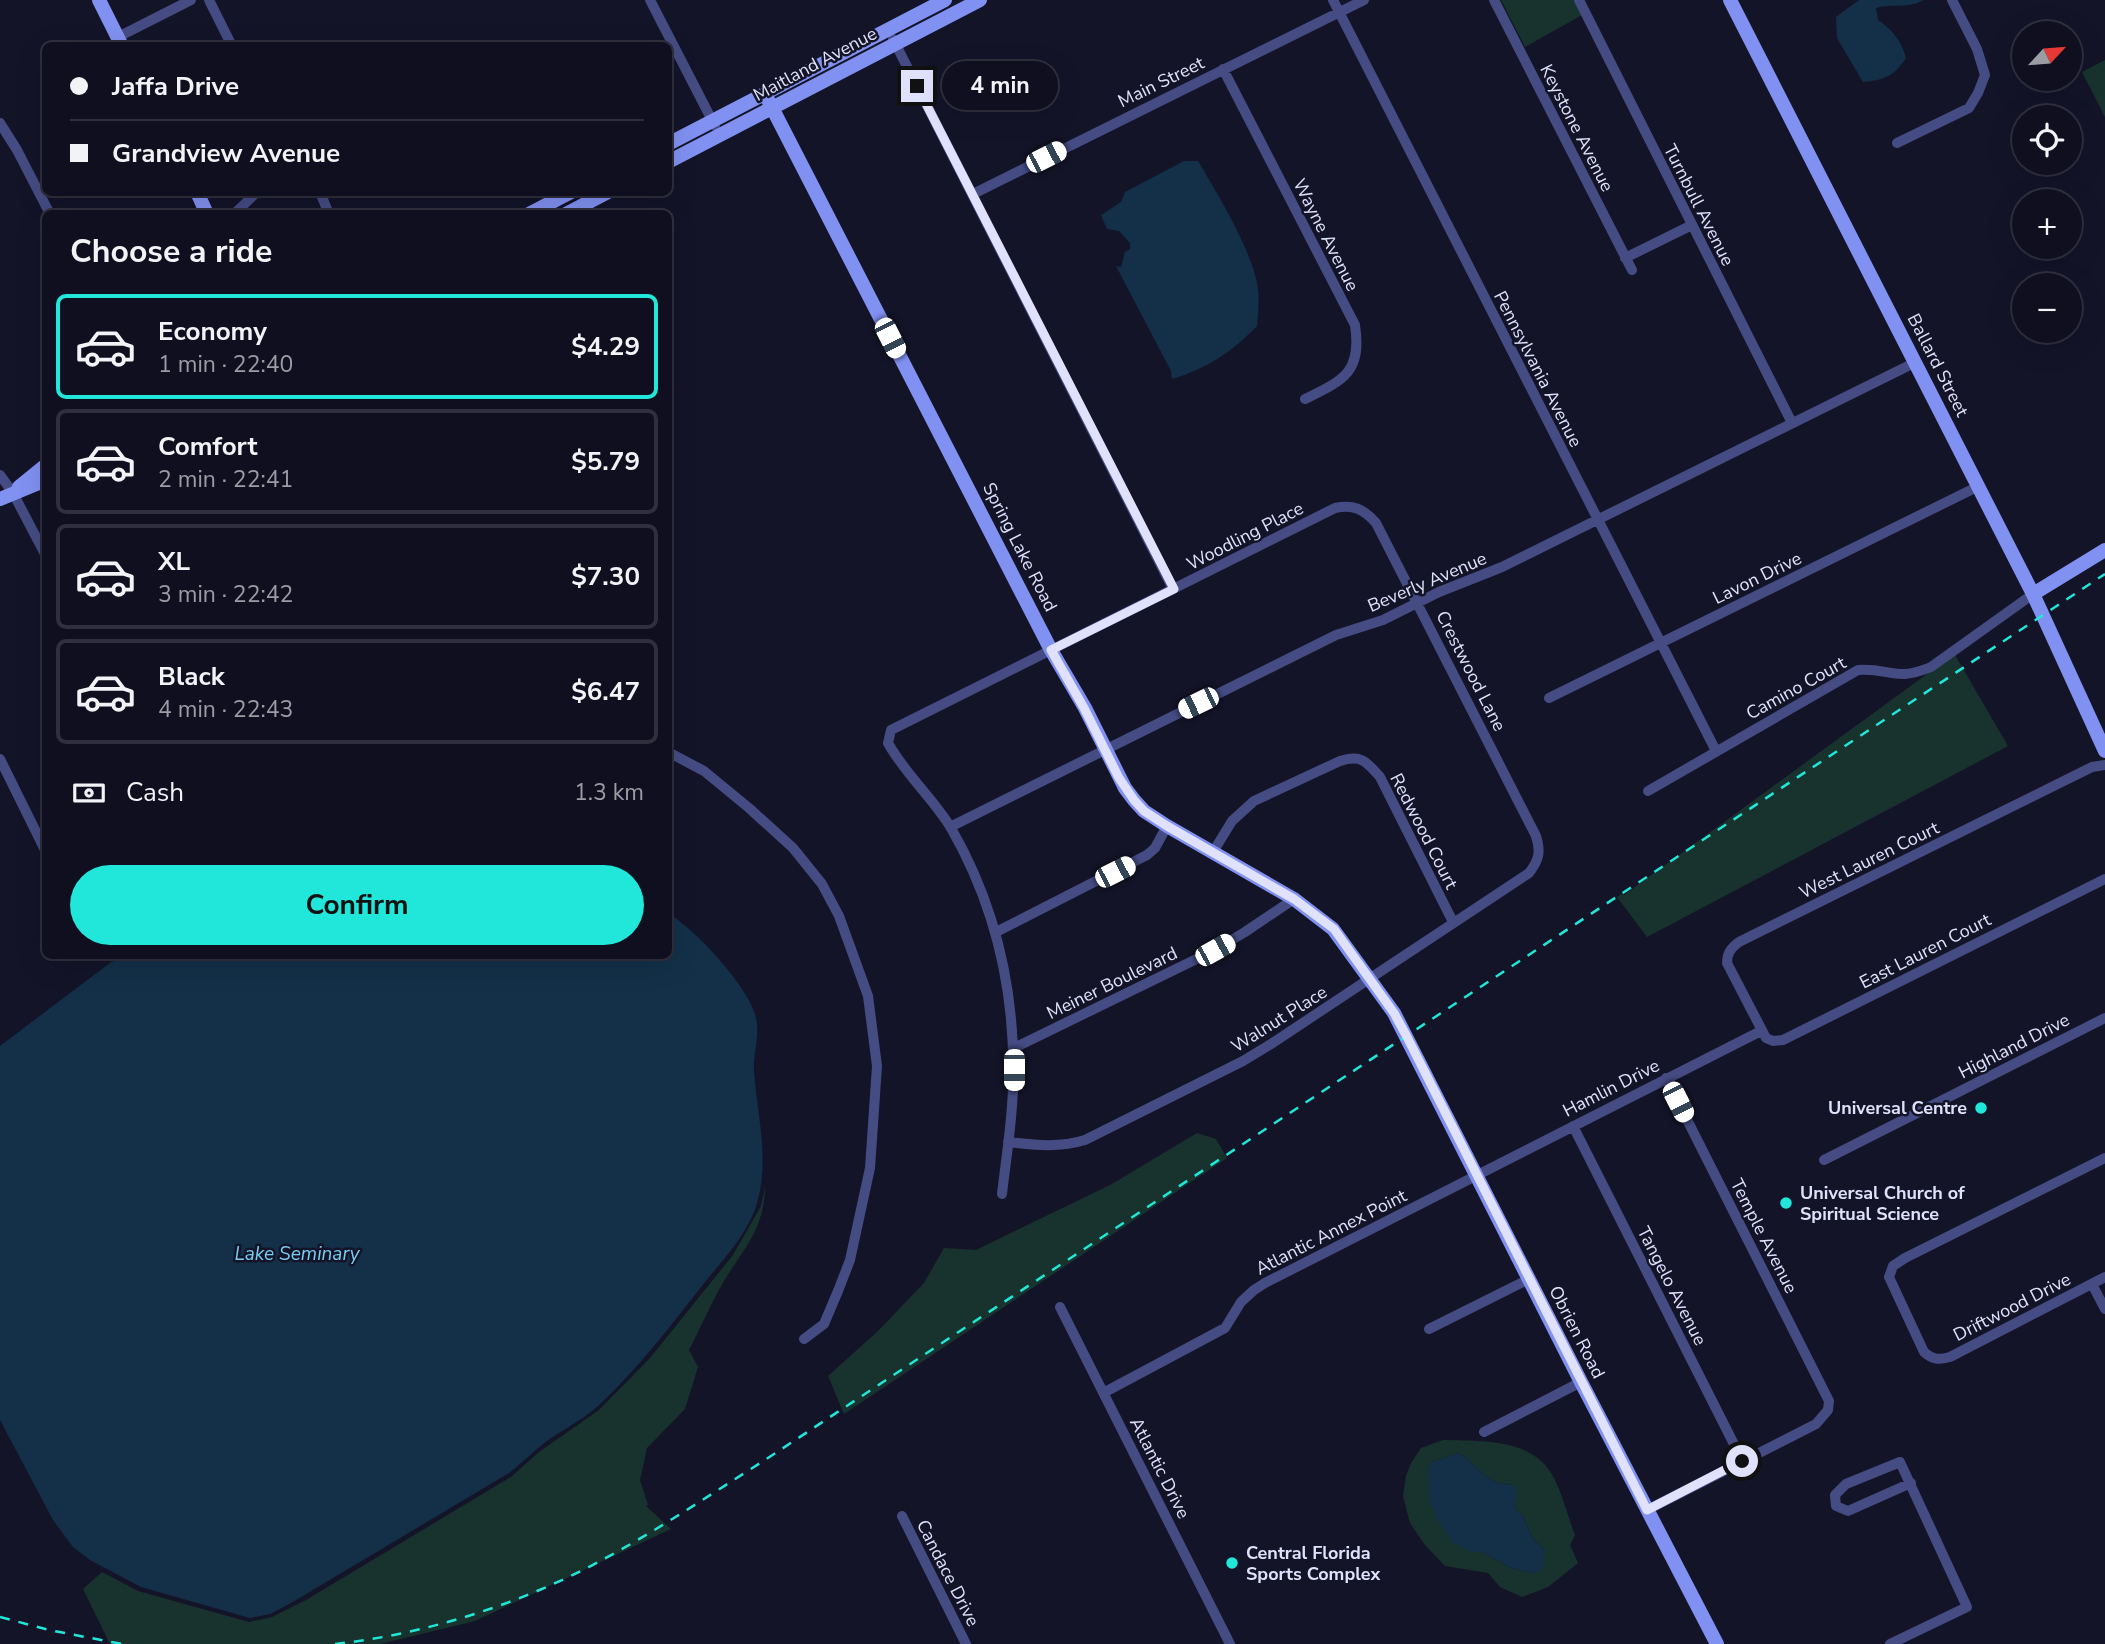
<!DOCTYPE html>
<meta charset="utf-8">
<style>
:root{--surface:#0f0f1f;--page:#1d1d2c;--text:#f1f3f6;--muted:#9b9ca4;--line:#2f2f3d;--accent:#20e7d9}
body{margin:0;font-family:"Nunito Sans",sans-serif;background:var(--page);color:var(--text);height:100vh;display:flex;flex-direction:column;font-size:26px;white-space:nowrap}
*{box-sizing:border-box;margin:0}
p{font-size:23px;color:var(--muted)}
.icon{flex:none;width:38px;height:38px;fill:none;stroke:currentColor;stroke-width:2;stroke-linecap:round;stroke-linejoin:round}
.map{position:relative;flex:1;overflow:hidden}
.drawer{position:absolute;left:42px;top:210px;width:630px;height:749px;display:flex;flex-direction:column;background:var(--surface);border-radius:10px;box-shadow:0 7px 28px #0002,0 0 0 2px var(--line)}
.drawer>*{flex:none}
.top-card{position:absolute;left:42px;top:42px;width:630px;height:154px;border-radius:10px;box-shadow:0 7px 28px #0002,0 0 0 2px var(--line);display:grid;align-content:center;height:154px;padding:0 28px;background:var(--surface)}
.needle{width:46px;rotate:64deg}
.buttons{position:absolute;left:2012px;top:21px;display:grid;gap:14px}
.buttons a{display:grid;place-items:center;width:70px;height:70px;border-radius:50%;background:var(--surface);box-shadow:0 7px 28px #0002,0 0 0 2px var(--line);font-size:35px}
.end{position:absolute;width:32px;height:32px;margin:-16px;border:9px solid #e0e1fc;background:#111;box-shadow:0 0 0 4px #111}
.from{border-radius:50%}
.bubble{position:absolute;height:49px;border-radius:24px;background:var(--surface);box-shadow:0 7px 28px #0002,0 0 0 2px var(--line);font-size:23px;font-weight:700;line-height:49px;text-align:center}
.car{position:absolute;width:21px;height:42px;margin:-21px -10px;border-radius:9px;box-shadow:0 0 5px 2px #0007;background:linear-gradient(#fff 24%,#345 0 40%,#fff 0 76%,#345 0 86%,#fff 0)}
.top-card b{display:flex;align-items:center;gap:24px;height:66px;font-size:26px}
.top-card b+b{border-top:2px solid var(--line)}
.top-card i{width:18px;height:18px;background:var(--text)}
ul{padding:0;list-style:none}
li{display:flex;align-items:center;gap:21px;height:105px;margin:0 14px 10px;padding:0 14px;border:4px solid var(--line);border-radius:10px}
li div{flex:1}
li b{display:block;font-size:26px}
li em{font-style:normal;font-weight:700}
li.on{border-color:var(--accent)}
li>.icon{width:63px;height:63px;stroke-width:1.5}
h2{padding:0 28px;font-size:32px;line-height:84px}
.pay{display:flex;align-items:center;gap:18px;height:77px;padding:0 28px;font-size:26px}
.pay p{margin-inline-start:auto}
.button{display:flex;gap:14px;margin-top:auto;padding:14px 28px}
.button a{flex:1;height:80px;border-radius:42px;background:var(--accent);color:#111;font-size:28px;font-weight:700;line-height:80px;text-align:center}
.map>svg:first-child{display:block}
.green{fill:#18332d;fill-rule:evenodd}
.water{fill:#133048}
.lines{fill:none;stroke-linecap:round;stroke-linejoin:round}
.street{stroke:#444c83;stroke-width:10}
.secondary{stroke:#8191f1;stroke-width:14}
.rail{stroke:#20e7d9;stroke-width:2.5;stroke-dasharray:10 9;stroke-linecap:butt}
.route{stroke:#e0e1fc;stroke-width:9}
.poi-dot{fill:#20e7d9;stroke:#141429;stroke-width:2.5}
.labels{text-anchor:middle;stroke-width:5;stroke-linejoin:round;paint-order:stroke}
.street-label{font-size:18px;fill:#e0e1fc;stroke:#141429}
.poi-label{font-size:18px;font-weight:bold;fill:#e0e1fc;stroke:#141429;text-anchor:start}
.water-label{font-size:19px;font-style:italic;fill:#79cdf1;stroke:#141429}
</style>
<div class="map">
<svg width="2105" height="1644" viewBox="0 0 2105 1644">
<rect width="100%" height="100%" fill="#141429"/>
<path class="green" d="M 1501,0 L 1574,0 L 1582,15 L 1525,47 Z
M 2105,60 L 2105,117 L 2082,72 Z
M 1955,655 L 2008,746 L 1647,937 L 1617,897 L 1623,893 L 1624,895 L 1927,674 Z
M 1197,1133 L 1216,1139 L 1227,1158 L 844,1414 L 828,1376 L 877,1332 L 924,1283 L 944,1248 L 976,1250 L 1112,1184 Z
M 765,1187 C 764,1229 745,1247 724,1281 C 711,1303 701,1327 689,1350 L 698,1367 L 685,1409 L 647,1448 L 640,1480 L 648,1505 L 646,1506 L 671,1529 L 475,1621 L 380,1644 L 110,1644 L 83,1589 L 102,1572 L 138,1591 L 249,1622 L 272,1617 L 306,1600 L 511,1477 L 539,1452 L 599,1410 L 650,1358 L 733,1255 L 761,1206 Z
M 1443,1440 C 1482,1441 1534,1438 1554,1478 C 1563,1496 1568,1517 1575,1535 L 1570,1545 L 1578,1563 L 1548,1587 L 1522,1597 L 1500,1587 L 1488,1573 L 1445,1566 L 1425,1545 L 1410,1523 L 1403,1496 L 1406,1476 L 1411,1463 L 1421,1448 ZM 1459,1453 C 1473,1460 1481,1477 1496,1482 C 1501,1484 1508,1484 1513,1485 L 1514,1507 L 1523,1516 L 1533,1539 L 1544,1549 L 1532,1573 L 1511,1568 L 1482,1552 L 1430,1475 L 1428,1468 L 1432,1462 Z"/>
<path class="water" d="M 1859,0 L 1923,0 C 1910,9 1891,3 1876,8 L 1878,20 C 1893,31 1901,40 1906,58 C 1894,76 1885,80 1863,82 L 1837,38 L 1836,17 Z
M 1184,161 L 1198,161 C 1218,195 1249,245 1257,283 C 1260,297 1258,313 1257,326 C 1232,352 1206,369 1172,379 L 1171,371 L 1116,266 L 1121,267 L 1125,252 L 1130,249 L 1130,243 L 1119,231 L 1107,229 L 1101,215 L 1121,202 L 1125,192 Z
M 669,914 C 695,929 750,988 756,1018 C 760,1035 753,1054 754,1071 C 757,1115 770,1159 757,1203 C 749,1232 724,1259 705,1282 C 671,1325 638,1369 598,1406 C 579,1423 555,1433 537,1449 C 528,1457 519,1465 509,1473 L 291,1603 L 270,1614 L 250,1618 L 141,1587 L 90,1560 L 73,1547 L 53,1520 L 0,1420 L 0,1046 L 110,963 L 123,956 L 668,956 Z
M 1459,1453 C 1473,1460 1481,1477 1496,1482 C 1501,1484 1508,1484 1513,1485 C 1520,1494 1515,1498 1514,1507 L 1523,1516 L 1533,1539 L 1544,1549 L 1543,1568 L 1538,1572 L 1532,1573 L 1511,1568 L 1482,1552 L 1471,1552 L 1452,1542 L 1436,1517 L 1430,1501 L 1428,1468 L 1432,1462 Z"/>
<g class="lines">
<path class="street" d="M 209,0 L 232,46
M 650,0 L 715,126
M 1333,0 L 1716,751
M 1494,0 L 1632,270
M 1579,0 L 1792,423
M 118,37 L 191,0
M 893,39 L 1173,589
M 1223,69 L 1355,325 C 1362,372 1344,380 1305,399
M 0,123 L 17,150 L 50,214
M 1897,143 L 1969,108 L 1978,93 L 1985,75 L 1977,49 L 1952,0
M 320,192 L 329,214
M 973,194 L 1364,0
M 234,214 L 257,192
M 1625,258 L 1692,225
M 0,475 L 13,493 L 46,556
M 1549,698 L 1979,486
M 668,752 L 704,771 L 749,808 L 793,848 L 822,884 L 839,916 L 868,996 L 877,1066 L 870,1168 L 850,1260 L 838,1291 L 824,1324 L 804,1339
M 0,759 L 46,852
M 2105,765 L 2092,767 L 1739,942 C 1731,948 1727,953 1727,963 L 1766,1038 L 1773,1041 L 1783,1040 L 2105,879
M 1648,791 L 1858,670 C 1891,668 1895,682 1931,667 L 2033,594
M 950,827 L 1336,635 L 1383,620 L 1439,592 L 1502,567 L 1916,362
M 1213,852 L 1232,821 L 1254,801 L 1340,761 C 1361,754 1367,762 1380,777 L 1453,922
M 996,932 L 1147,855 L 1155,848 L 1167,826
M 1014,1048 L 1215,950 L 1245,932 L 1294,899
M 1573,1126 L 1742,1460
M 2105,1158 L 1905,1258 L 1893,1266 L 1889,1277 L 1924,1352 C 1933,1360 1939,1360 1950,1357 L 2105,1277
M 1824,1160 L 2105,1018
M 1002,1194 C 1006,1159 1012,1123 1013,1088 C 1016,997 997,908 951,828 C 933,798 905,774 888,743 L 891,730 L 1335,508 C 1353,504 1364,509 1376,523 L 1536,836 C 1541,852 1539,860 1529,873 L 1271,1044 L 1243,1061 L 1085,1140 C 1059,1148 1035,1145 1008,1142
M 2092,1284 L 2105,1309
M 1060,1307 L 1230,1644
M 1429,1329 L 1529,1279
M 1105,1392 L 1225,1328 L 1241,1302 L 1254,1290 L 1265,1283 L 1761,1031
M 1484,1432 L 1581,1382
M 1647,1510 L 1816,1424 L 1828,1410 L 1829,1401 L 1666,1078
M 902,1516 L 966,1644
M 1890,1644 L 1967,1607 L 1900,1462 L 1846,1484 L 1835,1495 L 1836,1506 L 1848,1511 L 1911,1483"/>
<path class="secondary" d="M 99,0 L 122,46
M 1730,0 L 2033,594 L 2105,751
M 765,94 L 1051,650 L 1085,708 L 1125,788 L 1134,800 L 1144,811 L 1167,826 L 1294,899 L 1333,929 L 1394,1013 L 1581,1382 L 1717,1644
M 668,144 L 945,0
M 668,162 L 980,0
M 197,192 L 207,214
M 529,214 L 571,192
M 566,214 L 608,192
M 19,487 L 46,465
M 0,499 L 46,480
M 2033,594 L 2105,550"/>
<path class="rail" d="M 0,1617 L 49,1630 L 122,1644
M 335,1644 C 419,1635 507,1608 583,1570 C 646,1538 705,1498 765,1460 L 2105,574"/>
</g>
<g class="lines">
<path class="route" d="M 917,86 L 1174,589 L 1051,650 L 1084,708 L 1119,778 L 1134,800 L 1144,811 L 1167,826 L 1294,899 L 1334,929 L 1394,1013 L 1406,1035 L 1647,1510 L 1742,1461"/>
</g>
<g class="poi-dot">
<circle cx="1981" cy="1108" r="7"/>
<circle cx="1786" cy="1203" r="7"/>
<circle cx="1232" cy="1563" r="7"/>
</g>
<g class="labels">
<g class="street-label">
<text transform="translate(815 64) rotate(-28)" y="6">Maitland Avenue</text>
<text transform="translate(1161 82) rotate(-26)" y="6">Main Street</text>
<text transform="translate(1577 128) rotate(63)" y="6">Keystone Avenue</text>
<text transform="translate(1699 205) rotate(63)" y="6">Turnbull Avenue</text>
<text transform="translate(1326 235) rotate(63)" y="6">Wayne Avenue</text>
<text transform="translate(1938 365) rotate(63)" y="6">Ballard Street</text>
<text transform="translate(1538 369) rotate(63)" y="6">Pennsylvania Avenue</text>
<text transform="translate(1245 536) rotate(-27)" y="6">Woodling Place</text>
<text transform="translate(1020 547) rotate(63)" y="6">Spring Lake Road</text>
<text transform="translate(1757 578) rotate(-26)" y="6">Lavon Drive</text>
<text transform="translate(1427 582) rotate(-23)" y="6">Beverly Avenue</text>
<text transform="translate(1471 671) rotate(63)" y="6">Crestwood Lane</text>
<text transform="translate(1796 688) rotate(-29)" y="6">Camino Court</text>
<text transform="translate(1424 831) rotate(63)" y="6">Redwood Court</text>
<text transform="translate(1869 860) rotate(-26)" y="6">West Lauren Court</text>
<text transform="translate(1925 951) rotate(-27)" y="6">East Lauren Court</text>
<text transform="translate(1112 983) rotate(-26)" y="6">Meiner Boulevard</text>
<text transform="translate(1279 1019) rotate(-32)" y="6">Walnut Place</text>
<text transform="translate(2014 1046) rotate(-27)" y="6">Highland Drive</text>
<text transform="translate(1611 1088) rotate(-27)" y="6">Hamlin Drive</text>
<text transform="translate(1331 1232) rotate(-27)" y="6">Atlantic Annex Point</text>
<text transform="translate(1764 1236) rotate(63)" y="6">Temple Avenue</text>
<text transform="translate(1672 1286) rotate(63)" y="6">Tangelo Avenue</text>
<text transform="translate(2012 1307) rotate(-27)" y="6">Driftwood Drive</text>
<text transform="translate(1577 1332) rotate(63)" y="6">Obrien Road</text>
<text transform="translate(1160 1468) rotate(63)" y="6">Atlantic Drive</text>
<text transform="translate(948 1573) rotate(63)" y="6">Candace Drive</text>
</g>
<g class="poi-label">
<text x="1967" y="1114" text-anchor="end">Universal Centre</text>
<text x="1800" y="1199">Universal Church of<tspan x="1800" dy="21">Spiritual Science</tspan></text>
<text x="1246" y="1559">Central Florida<tspan x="1246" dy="21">Sports Complex</tspan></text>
</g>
<g class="water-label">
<text x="297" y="1260">Lake Seminary</text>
</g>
</g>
</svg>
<div class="buttons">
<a><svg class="needle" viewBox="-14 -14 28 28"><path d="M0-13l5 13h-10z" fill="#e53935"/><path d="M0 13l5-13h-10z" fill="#9b9ca4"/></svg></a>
<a><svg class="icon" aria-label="locate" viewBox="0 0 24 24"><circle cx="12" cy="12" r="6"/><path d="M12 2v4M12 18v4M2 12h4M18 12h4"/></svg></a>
<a>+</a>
<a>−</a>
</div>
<i class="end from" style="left:1742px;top:1461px"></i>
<i class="end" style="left:917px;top:86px"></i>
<div class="bubble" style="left:942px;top:61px;width:116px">4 min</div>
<i class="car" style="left:1046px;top:157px;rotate:63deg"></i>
<i class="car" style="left:890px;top:338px;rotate:153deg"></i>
<i class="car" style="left:1198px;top:703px;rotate:244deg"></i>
<i class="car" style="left:1115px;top:872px;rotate:63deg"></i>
<i class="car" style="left:1215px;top:950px;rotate:61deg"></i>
<i class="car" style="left:1014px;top:1070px;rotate:180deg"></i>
<i class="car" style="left:1678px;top:1102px;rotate:153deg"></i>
<div class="top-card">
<b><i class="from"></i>Jaffa Drive</b>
<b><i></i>Grandview Avenue</b>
</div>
<section class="drawer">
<h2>Choose a ride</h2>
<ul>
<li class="on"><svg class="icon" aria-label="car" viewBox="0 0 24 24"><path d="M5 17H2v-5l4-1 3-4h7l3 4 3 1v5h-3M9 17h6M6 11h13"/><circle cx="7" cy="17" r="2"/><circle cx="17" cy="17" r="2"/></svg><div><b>Economy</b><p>1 min · 22:40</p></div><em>$4.29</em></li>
<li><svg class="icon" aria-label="car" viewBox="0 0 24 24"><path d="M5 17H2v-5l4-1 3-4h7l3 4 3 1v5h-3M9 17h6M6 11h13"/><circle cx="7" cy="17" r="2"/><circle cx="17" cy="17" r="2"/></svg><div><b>Comfort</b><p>2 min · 22:41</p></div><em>$5.79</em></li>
<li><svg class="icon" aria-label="car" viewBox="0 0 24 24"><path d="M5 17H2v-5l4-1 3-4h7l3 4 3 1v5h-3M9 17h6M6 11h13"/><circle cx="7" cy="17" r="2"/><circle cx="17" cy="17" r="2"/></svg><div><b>XL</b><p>3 min · 22:42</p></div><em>$7.30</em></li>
<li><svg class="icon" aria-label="car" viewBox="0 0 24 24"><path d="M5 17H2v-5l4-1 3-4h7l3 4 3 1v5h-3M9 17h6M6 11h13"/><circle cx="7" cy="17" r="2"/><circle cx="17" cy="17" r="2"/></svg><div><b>Black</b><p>4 min · 22:43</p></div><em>$6.47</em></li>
</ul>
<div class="pay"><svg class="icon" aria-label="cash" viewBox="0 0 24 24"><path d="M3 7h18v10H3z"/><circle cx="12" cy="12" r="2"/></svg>Cash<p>1.3 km</p></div>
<div class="button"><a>Confirm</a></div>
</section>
</div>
